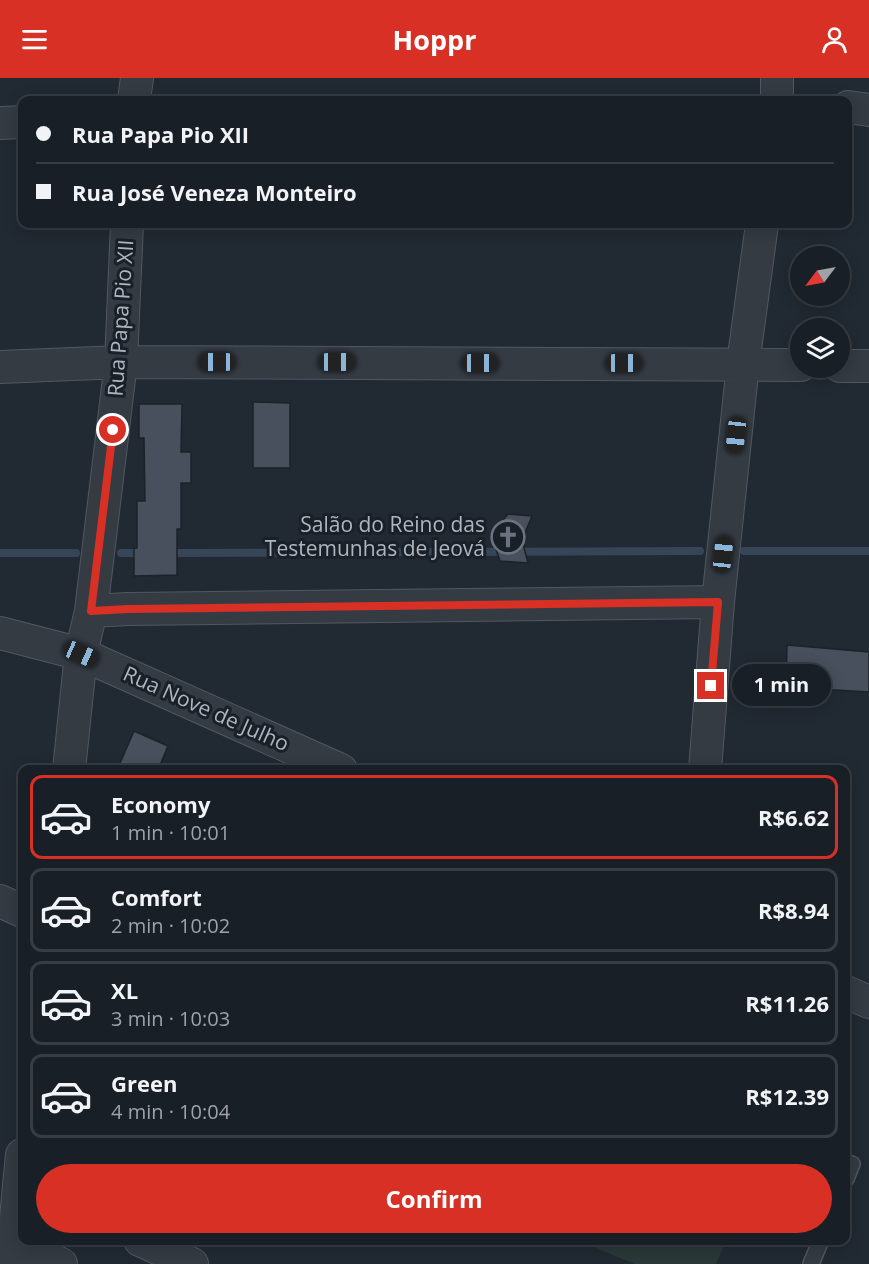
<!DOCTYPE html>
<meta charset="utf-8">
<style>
:root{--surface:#191f26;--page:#22272e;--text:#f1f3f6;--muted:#9fa2a7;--line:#373d43;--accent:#d93025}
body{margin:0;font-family:"Open Sans",sans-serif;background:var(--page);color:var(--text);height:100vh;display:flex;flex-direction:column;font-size:22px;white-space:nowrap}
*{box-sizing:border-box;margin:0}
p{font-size:20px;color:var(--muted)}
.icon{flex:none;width:33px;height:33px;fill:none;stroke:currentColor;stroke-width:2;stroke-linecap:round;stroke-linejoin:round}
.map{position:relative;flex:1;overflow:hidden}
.details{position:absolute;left:18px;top:687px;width:832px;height:480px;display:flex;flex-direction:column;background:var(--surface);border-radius:12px;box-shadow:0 3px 15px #0003,0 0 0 2px var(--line)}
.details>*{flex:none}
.guide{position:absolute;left:18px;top:18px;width:834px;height:132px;border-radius:12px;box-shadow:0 3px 15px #0003,0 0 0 2px var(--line);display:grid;align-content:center;height:132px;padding:0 18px;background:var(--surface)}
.needle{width:39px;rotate:238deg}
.buttons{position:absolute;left:790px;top:168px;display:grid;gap:12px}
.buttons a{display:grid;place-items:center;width:60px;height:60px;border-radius:50%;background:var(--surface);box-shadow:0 3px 15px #0003,0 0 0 2px var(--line);font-size:30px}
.end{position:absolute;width:27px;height:27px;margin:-14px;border:8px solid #d93025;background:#fff;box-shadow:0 0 0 3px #fff}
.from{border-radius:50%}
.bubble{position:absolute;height:42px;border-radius:21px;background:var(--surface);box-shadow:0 3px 15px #0003,0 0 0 2px var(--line);font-size:20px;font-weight:700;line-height:42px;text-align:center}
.car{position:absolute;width:18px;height:36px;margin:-18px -9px;border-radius:8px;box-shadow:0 0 4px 2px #0007;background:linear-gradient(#222 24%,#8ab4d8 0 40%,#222 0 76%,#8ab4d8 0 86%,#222 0)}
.guide b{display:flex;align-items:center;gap:21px;height:57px;font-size:22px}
.guide b+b{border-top:2px solid var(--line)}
.guide i{width:15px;height:15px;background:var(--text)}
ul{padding:10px 0 0;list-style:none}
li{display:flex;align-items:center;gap:18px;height:84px;margin:0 12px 9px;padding:0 6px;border:3px solid var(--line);border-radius:12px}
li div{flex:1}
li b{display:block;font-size:22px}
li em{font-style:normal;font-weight:700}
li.on{border-color:var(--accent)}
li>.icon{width:54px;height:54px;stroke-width:1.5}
.action{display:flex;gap:12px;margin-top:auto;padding:12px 18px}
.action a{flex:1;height:69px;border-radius:36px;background:var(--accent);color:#fff;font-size:24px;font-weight:700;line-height:69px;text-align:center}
header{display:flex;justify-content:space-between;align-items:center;height:78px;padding:0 18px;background:var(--accent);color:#fff;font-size:27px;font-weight:700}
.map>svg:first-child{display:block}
.green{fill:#293938}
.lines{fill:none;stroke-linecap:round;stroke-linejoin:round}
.stream{stroke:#364558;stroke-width:8}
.building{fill:#47505c;stroke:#1c222a;stroke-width:1.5}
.lane-casing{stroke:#515861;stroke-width:18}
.street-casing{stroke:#515861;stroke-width:34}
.lane{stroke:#343b43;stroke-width:15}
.street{stroke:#343b43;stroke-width:32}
.route{stroke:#d93025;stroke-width:8}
.labels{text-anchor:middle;stroke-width:6;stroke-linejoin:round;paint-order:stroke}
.street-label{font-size:21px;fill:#aeb5c0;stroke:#1a2028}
.poi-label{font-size:21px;fill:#aeb5c0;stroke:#1a2028;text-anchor:end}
</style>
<header><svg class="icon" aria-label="menu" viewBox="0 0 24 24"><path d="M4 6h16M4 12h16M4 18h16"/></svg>Hoppr<svg class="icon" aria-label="person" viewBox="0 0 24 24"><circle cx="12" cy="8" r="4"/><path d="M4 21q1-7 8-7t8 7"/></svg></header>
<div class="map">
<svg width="869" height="1186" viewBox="0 0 869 1186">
<rect width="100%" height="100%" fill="#212932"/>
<path class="green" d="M 579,1163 L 726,1163 L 716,1186 L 635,1186 Z"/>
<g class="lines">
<path class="stream" d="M 744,473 L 869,473
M 0,475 L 76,475
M 121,475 L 144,475
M 166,475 L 700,473"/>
</g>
<path class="building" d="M 253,324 L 290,325 L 290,390 L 253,390 Z
M 139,326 L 182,326 L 181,374 L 191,374 L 191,405 L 181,405 L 181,451 L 177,451 L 177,497 L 134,498 L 134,470 L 137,470 L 137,423 L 145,423 L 144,360 L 139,360 Z
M 508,436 L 532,438 L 522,462 L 528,485 L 500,483 L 491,457 Z
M 787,567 L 869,574 L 869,614 L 786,609 Z
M 134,653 L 168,668 L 158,692 L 117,692 Z"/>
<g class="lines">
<g class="lane-casing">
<path id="lane" d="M 846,1101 L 852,1086
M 811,1186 L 821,1162"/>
</g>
<g class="street-casing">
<path id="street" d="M 134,22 L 137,0
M 777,22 L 777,0
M 848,29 L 869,32
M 0,45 L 22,44
M 840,288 L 869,288
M 0,289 L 121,284 L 801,287
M 91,533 L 128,531 L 718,524
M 0,555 L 81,576 L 341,692
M 69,692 L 81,576 L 91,533 L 121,284 L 127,146
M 705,692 L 718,524 L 743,286 L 762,146
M 0,823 L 22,833
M 846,914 L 869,924
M 0,1159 L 61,1186
M 140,1162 L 192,1186
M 12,1186 L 19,1107 L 22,1077"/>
</g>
<use href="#lane" class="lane"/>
<use href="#street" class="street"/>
</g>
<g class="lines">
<path class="route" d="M 113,352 L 91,533 L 128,531 L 718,524 L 711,608"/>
</g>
<defs>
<g id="church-ring" transform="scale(1.725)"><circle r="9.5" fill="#1a2028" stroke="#6b7280" stroke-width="1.5"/><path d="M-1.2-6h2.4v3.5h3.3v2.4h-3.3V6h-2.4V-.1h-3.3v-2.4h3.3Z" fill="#6b7280"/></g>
</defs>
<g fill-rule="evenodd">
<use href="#church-ring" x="508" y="459"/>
</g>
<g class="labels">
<g class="street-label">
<text transform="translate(121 240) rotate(-86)" y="7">Rua Papa Pio XII</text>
<text transform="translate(206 631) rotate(24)" y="7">Rua Nove de Julho</text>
</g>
<g class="poi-label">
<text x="485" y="454">Salão do Reino das<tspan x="485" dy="24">Testemunhas de Jeová</tspan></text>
</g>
</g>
</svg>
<div class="buttons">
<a><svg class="needle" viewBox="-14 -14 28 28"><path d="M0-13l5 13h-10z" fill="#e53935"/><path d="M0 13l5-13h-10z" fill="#9fa2a7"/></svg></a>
<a><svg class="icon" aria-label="layers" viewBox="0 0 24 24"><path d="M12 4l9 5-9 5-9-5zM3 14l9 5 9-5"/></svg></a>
</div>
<i class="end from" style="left:113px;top:352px"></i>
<i class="end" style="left:711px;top:608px"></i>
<div class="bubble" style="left:732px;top:586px;width:99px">1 min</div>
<i class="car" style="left:217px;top:284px;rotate:270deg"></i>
<i class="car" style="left:337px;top:284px;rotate:90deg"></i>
<i class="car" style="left:480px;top:285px;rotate:90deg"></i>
<i class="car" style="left:624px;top:285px;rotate:90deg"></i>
<i class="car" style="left:736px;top:357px;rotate:186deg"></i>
<i class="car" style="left:723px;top:476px;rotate:6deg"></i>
<i class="car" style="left:81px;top:576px;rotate:114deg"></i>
<div class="guide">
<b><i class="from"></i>Rua Papa Pio XII</b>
<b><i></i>Rua José Veneza Monteiro</b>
</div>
<section class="details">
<ul>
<li class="on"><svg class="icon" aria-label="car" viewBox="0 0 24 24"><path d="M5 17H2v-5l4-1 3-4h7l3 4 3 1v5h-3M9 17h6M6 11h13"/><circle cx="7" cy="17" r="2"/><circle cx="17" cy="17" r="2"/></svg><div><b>Economy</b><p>1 min · 10:01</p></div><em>R$6.62</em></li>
<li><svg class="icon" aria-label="car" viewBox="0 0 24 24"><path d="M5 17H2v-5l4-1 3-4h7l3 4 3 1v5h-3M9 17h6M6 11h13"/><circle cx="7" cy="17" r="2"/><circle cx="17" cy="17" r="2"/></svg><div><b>Comfort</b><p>2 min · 10:02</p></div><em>R$8.94</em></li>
<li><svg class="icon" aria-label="car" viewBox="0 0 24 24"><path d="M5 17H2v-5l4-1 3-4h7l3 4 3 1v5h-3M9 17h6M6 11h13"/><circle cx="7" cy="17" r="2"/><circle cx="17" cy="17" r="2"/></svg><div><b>XL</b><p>3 min · 10:03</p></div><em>R$11.26</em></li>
<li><svg class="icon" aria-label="car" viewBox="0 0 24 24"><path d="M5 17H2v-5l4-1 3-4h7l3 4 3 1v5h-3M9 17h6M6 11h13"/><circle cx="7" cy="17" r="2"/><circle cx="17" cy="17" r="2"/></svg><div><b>Green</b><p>4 min · 10:04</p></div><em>R$12.39</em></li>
</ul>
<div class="action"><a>Confirm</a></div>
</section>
</div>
